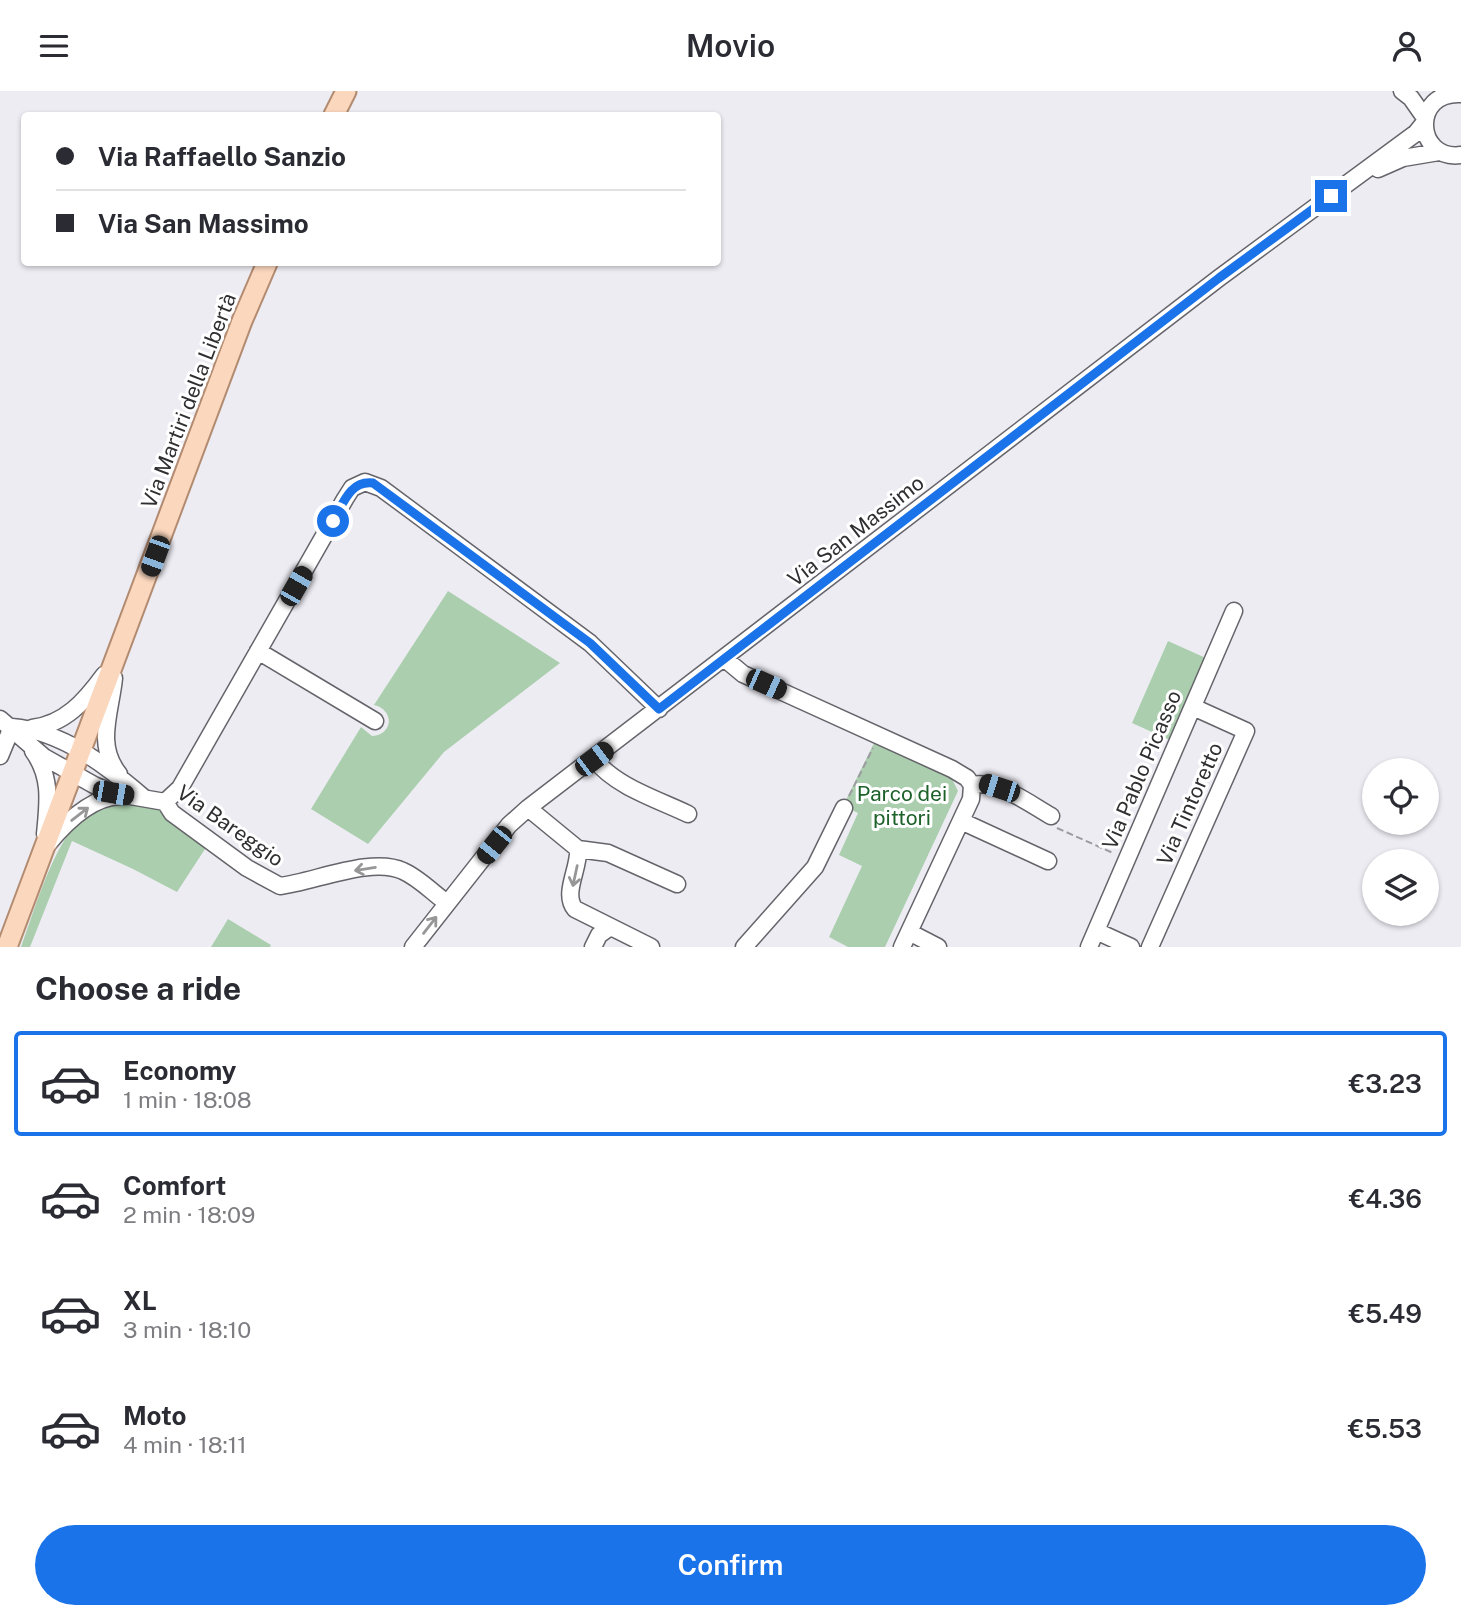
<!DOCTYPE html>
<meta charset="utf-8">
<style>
:root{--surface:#fff;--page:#f7f7f7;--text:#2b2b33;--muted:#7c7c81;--line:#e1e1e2;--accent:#1a73e8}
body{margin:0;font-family:"Public Sans",sans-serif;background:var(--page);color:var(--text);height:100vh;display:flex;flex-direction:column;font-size:26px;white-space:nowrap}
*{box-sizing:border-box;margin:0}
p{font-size:23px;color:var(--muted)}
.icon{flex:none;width:38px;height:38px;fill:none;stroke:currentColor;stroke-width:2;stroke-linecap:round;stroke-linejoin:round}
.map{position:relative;height:856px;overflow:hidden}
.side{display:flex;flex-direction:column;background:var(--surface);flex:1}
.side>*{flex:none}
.top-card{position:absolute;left:21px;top:21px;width:700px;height:154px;border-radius:7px;box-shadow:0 2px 5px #0004;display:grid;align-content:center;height:154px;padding:0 35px;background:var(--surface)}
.tools{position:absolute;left:1362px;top:667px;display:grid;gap:14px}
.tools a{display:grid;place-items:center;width:77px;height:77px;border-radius:50%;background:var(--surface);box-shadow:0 2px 5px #0004;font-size:35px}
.end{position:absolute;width:32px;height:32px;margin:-16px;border:9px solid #1a73e8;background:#fff;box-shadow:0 0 0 4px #fff}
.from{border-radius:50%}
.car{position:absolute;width:21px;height:42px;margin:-21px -10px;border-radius:9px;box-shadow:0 0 5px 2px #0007;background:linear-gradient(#222 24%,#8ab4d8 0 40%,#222 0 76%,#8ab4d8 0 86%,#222 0)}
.top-card b{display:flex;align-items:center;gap:24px;height:66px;font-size:26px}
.top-card b+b{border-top:2px solid var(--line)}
.top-card i{width:18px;height:18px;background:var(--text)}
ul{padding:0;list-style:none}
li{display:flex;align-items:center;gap:21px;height:105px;margin:0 14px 10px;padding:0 21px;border:4px solid transparent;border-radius:7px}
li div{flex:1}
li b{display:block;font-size:26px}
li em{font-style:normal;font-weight:600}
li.current{border-color:var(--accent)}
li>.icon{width:63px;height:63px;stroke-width:1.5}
h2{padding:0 35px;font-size:32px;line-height:84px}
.action{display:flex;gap:14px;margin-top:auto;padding:14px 35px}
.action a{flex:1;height:80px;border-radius:42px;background:var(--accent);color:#fff;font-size:28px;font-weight:600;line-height:80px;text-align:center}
header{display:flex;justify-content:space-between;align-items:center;height:91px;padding:0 35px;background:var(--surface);font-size:32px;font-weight:600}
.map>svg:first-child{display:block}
.green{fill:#abcfae}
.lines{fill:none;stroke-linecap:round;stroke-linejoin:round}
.minor-casing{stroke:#65646a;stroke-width:19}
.major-casing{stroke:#b28b70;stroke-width:23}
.path{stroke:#9c9ba0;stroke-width:2;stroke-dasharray:7 3.5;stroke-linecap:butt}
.minor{stroke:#fff;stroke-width:16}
.major{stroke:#fbd7be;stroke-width:19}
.oneway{stroke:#979798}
.route{stroke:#1a73e8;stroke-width:9}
.labels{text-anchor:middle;stroke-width:6;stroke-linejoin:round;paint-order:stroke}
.street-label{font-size:21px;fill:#2f2f31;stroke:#fff}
.park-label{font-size:21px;fill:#1e622b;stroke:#fff}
</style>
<header><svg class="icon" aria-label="menu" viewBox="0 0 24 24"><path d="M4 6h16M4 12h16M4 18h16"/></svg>Movio<svg class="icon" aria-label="person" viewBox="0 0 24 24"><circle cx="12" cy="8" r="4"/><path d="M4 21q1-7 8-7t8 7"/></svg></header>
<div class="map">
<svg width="1461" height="856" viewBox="0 0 1461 856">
<rect width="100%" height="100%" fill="#edecf3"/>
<path class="green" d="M 448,500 L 560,572 L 444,661 L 368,753 L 311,718 L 361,636 L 372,645 C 393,644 395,619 374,614 Z
M 1168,550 L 1208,568 L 1172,650 L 1132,632 Z
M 874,652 L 952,688 L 958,700 L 885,856 L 848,856 L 829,846 L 862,775 L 839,764 L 858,722 L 843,715 Z
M 128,709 L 157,716 L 206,752 L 205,758 L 177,801 L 133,778 L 72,750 L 30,856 L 21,856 C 36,817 57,735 96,717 C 105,712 118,711 128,709 Z
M 228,828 L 271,854 L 270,856 L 211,856 Z"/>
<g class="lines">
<g class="minor-casing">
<path id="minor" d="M 1402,0 L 1411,7 L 1425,27
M 1461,3 C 1411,0 1415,70 1461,64
M 1378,78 L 1403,67 L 1439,61
M 258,560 L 375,630
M 725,568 L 743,583 L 952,678 L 967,687 L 972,694
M 114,587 C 111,620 95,654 119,683
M 0,628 L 44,666 L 94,694 L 113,702 L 165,711
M 12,636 C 62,640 107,675 143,706
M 32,637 C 65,633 85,610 104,584
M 33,660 C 52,686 48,712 45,743
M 0,665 L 12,636
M 594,668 C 616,696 657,708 688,723
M 972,694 C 999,689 1028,712 1051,725
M 165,711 L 180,697 L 345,408 L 352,397 L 365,391 L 381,397 L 590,552 L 659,618
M 165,711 L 172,722 L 247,777 L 280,795 C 314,791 372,765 403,780 C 419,787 433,802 447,812
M 528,717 L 578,758 C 580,776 562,803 575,818 L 651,856
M 961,730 L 1048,770
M 48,753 C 66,731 91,706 120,705
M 578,758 L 608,762 L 677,793
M 1096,840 L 1131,856
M 909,841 L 938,856
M 413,856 L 509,734 L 528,717 L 1219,187 L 1416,42 L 1424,32
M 593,856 L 599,844 L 610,836
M 744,856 L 815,776 L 844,717
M 902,856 L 971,708 L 972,694
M 1089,856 L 1234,520
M 1150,856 L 1246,640 L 1193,616"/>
</g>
<g class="major-casing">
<path id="major" d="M 334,24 L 346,0
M 7,856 L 242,230 L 267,172"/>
</g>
<path class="path" d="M 849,705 L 873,657
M 1057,737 L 1113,762"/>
<use href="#minor" class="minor"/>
<use href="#major" class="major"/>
</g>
<defs><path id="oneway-shaft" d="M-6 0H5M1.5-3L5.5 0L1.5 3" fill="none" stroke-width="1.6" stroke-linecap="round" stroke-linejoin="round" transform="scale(1.75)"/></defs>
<g class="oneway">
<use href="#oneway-shaft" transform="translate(80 723) rotate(-38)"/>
<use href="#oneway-shaft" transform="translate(365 778) rotate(171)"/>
<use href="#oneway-shaft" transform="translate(575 785) rotate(102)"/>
<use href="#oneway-shaft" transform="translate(430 834) rotate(-52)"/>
</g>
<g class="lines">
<path class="route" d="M 333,430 C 343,413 350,389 373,392 L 590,552 L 659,618 L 1219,187 L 1331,105"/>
</g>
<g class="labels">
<g class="street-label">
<text transform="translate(189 310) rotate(-69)" y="7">Via Martiri della Libertà</text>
<text transform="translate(856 440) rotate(-38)" y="7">Via San Massimo</text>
<text transform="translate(1142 679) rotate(-67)" y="7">Via Pablo Picasso</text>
<text transform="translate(1190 713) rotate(-66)" y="7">Via Tintoretto</text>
<text transform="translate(230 735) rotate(35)" y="7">Via Bareggio</text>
</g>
<g class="park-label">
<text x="902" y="710">Parco dei<tspan x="902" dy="24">pittori</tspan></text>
</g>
</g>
</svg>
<div class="tools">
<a><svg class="icon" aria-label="locate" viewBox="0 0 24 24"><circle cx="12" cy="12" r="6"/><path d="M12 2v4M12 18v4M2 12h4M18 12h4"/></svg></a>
<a><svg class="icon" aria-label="layers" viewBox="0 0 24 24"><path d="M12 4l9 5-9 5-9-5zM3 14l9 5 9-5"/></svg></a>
</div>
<i class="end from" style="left:333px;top:430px"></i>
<i class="end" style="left:1331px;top:105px"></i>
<i class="car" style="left:155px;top:465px;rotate:200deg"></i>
<i class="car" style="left:296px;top:495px;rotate:30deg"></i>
<i class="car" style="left:766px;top:593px;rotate:114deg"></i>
<i class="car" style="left:594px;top:668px;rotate:53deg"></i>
<i class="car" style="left:999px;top:697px;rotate:288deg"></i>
<i class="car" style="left:113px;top:702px;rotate:100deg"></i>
<i class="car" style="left:494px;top:754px;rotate:219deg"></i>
<div class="top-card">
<b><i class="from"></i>Via Raffaello Sanzio</b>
<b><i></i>Via San Massimo</b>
</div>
</div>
<section class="side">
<h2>Choose a ride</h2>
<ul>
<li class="current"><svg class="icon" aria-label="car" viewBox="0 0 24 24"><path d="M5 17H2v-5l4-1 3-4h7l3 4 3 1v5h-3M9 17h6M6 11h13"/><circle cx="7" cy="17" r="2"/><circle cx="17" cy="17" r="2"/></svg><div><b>Economy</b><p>1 min · 18:08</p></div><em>€3.23</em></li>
<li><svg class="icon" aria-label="car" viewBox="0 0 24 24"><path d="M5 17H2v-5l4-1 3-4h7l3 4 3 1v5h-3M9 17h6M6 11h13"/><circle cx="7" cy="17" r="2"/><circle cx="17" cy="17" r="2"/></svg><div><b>Comfort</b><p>2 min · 18:09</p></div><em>€4.36</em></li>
<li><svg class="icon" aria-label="car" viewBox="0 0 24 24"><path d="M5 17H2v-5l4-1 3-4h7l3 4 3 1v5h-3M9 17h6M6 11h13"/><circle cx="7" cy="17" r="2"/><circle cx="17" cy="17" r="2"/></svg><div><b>XL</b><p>3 min · 18:10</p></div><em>€5.49</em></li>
<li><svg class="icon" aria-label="car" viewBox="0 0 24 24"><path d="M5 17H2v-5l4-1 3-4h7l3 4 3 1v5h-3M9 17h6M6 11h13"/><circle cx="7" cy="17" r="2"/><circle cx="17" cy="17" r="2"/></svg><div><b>Moto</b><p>4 min · 18:11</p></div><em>€5.53</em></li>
</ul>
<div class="action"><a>Confirm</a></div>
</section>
